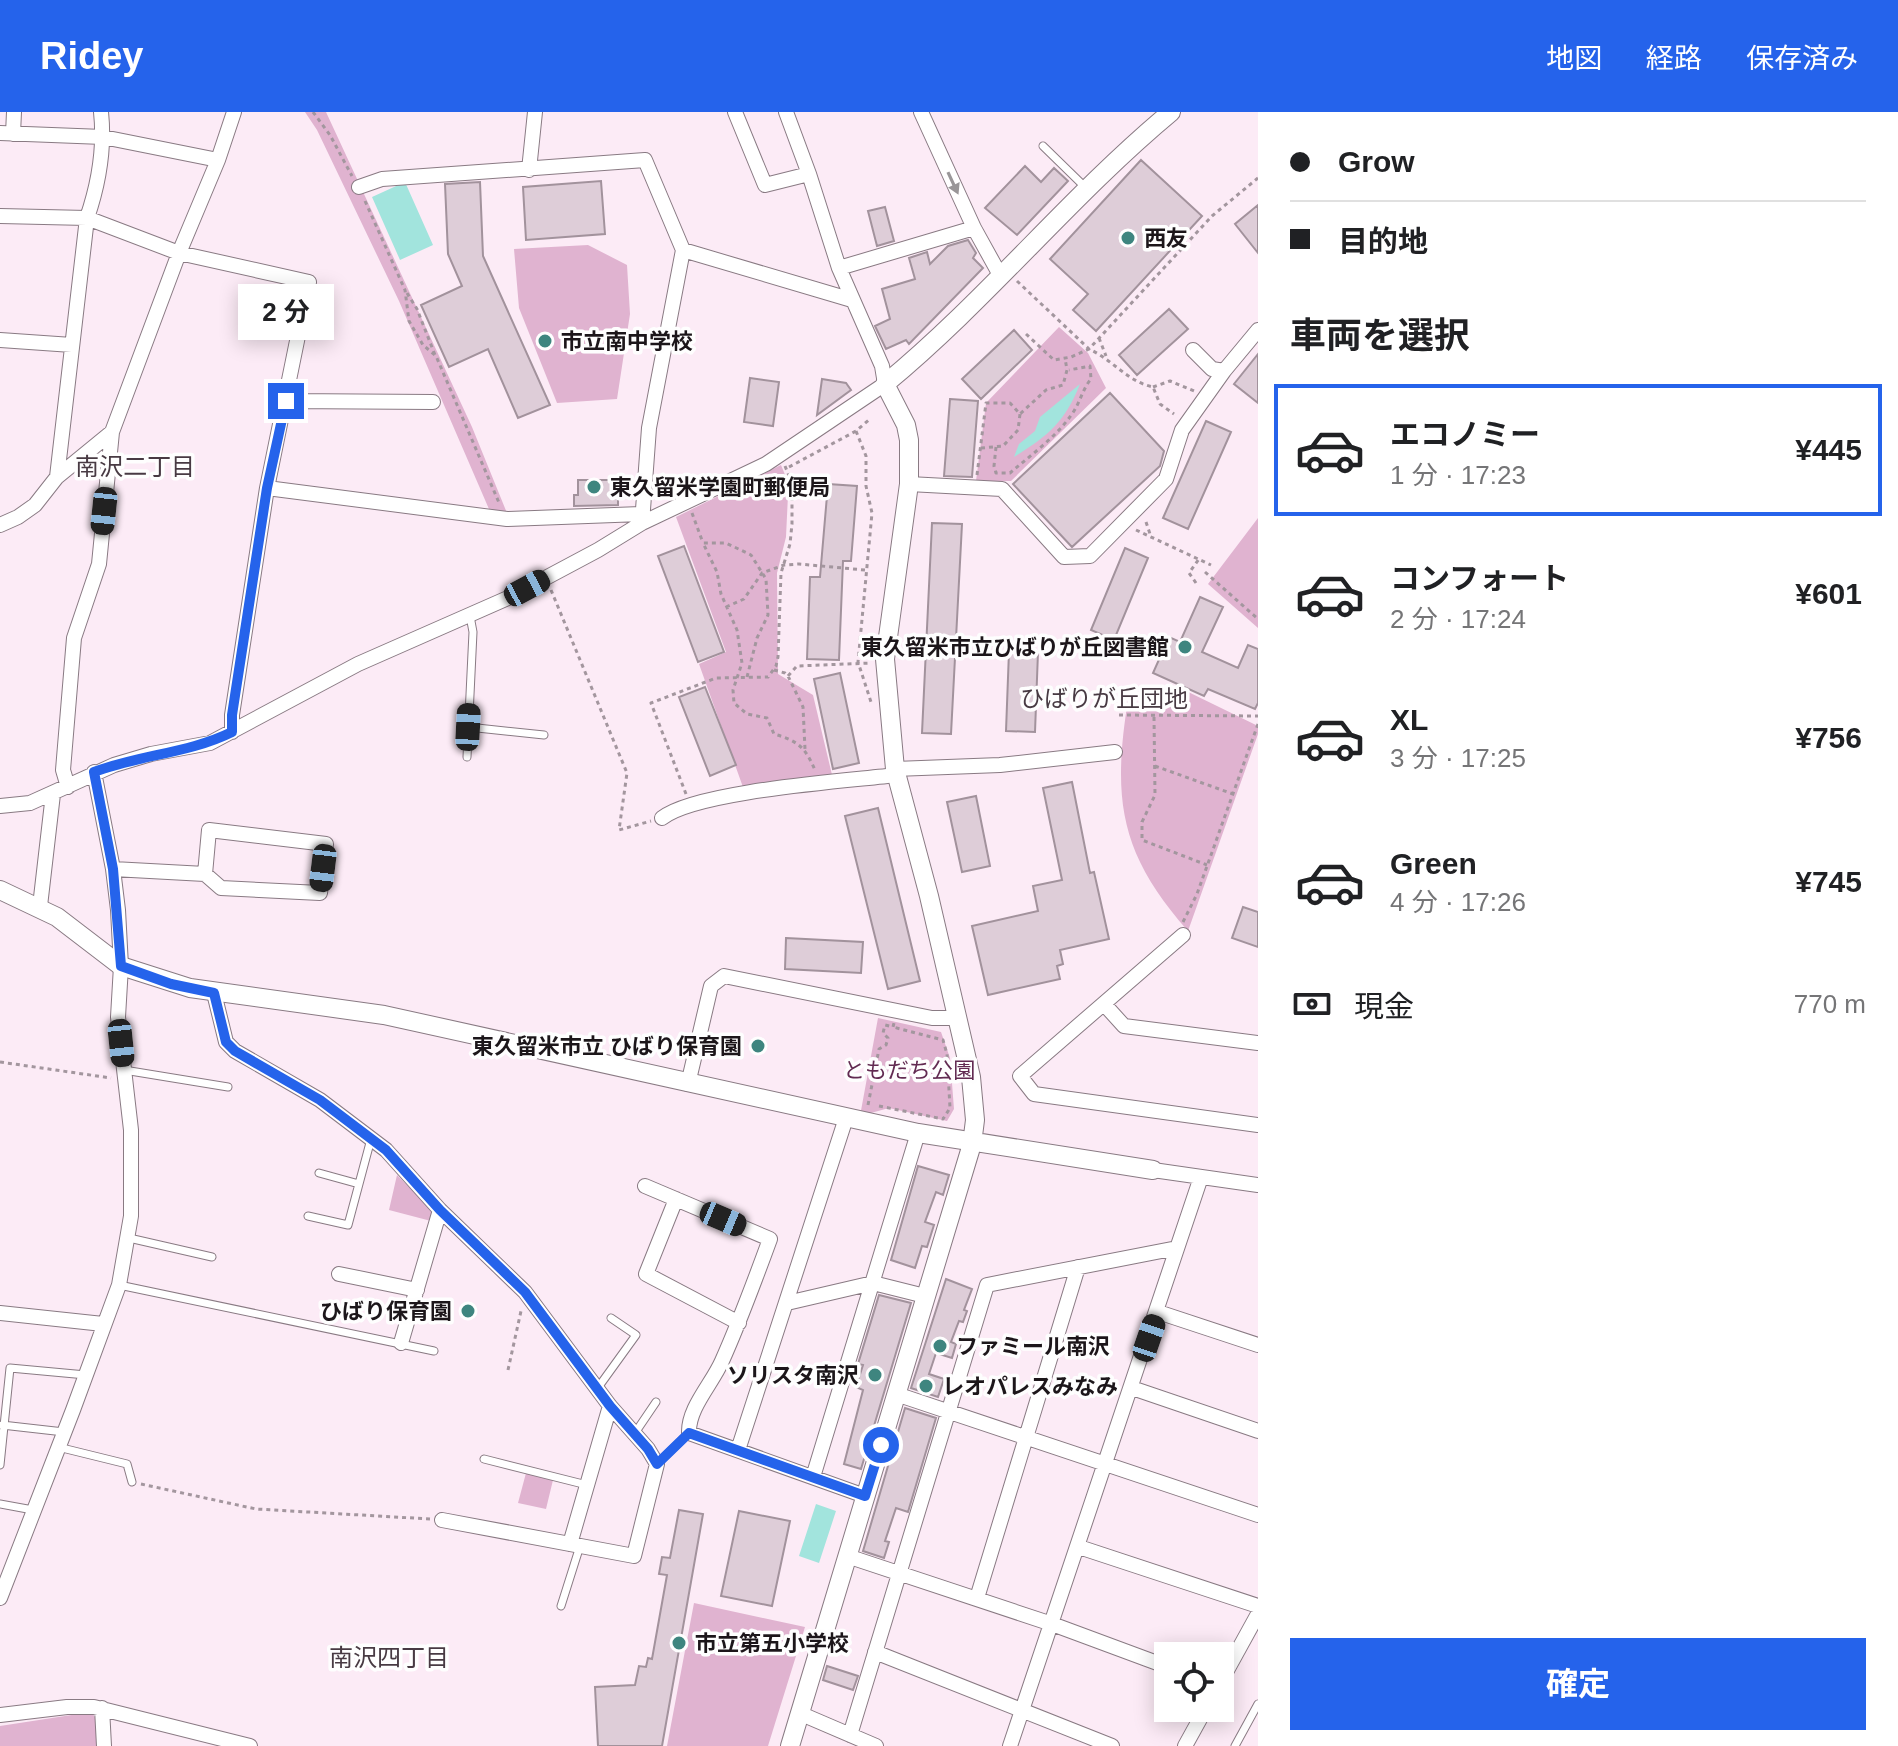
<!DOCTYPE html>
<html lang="ja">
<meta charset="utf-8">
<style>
:root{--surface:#fff;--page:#f6f6f6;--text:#202124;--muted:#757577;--line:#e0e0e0;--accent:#2563eb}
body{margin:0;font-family:Arial,"Noto Sans JP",sans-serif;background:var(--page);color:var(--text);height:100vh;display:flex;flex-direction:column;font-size:30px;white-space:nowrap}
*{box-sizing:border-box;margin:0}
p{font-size:26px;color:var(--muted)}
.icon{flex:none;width:44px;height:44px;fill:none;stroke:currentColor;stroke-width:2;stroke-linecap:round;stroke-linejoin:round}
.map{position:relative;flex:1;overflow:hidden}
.details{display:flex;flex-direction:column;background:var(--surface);width:640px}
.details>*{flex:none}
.guide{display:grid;align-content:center;height:176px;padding:0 32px;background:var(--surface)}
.controls{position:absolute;left:1154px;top:1530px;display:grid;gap:16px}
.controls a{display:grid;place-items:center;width:80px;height:80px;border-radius:0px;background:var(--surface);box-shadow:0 4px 20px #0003;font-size:40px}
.end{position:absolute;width:36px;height:36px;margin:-18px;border:10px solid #2563eb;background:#fff;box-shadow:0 0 0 4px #fff}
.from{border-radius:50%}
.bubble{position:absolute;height:56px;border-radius:0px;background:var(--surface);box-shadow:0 4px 20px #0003;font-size:26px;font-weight:700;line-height:56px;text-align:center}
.car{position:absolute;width:24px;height:48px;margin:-24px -12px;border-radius:10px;box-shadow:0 0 6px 2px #0007;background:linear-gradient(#222 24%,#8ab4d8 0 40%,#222 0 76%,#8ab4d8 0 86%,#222 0)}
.guide b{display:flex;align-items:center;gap:28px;height:76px;font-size:30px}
.guide b+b{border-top:2px solid var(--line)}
.guide i{width:20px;height:20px;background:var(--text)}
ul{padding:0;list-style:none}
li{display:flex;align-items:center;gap:24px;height:132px;margin:0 16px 12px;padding:0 16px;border:4px solid transparent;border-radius:0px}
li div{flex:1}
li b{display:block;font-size:30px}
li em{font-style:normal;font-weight:700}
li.on{border-color:var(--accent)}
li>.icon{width:72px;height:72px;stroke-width:1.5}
h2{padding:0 32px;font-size:36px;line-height:96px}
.pay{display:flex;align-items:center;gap:20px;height:88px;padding:0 32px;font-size:30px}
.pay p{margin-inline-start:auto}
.button{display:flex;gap:16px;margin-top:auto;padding:16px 32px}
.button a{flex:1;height:92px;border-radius:0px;background:var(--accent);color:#fff;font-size:32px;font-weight:700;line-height:92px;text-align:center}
header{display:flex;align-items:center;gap:48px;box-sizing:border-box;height:112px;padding:0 40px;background:var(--accent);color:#fff}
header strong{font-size:38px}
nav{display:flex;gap:44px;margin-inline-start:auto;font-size:28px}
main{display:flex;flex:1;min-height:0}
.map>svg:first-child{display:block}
.green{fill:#e0b3d0}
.water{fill:#a2e4dd}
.building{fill:#decdd8;stroke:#a2929c;stroke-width:2}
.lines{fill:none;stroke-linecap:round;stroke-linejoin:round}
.service-casing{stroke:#897a83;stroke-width:9}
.minor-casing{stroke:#897a83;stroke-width:16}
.tertiary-casing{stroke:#897a83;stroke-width:20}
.path{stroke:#a3969e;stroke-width:3;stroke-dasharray:4 4;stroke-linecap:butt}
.service{stroke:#fff;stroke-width:7}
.minor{stroke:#fff;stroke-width:14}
.tertiary{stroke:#fff;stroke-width:18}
.oneway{fill:#999698}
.route{stroke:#2563eb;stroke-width:10}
.poi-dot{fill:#3e857f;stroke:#fefefe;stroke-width:3}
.labels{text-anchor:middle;stroke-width:7;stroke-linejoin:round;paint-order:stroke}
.poi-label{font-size:22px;font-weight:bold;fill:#1c161a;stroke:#fefefe;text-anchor:start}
.park-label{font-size:22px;fill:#622b52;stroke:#fefefe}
.neighbourhood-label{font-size:24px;fill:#483a43;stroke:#fefefe}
</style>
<header>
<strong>Ridey</strong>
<nav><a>地図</a><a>経路</a><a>保存済み</a></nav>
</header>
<main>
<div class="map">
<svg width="1258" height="1634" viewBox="0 0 1258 1634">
<rect width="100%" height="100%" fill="#fcebf6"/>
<path class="green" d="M 305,0 L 326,0 L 472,315 L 509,406 L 492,404 L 399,189 L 317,18 Z
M 588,133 L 627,153 L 630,202 L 617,287 L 557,291 L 519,196 L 514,137 Z
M 1059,215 L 1088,241 L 1106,276 L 1011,369 L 976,369 L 986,291 Z
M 781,353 L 788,370 L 788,383 L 786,425 L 777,461 L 778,562 L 813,583 L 833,667 L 744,678 L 699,552 L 726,540 L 676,405 Z
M 1258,406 L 1258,516 L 1208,472 Z
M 1176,574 L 1258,614 L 1258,622 L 1188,819 C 1120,742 1112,688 1128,588 L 1163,602 Z
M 878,906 L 941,920 L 950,946 L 954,997 L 947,1009 L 889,996 L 860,1004 Z
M 397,1063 L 434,1100 L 431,1109 L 389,1098 Z
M 526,1361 L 553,1368 L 546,1397 L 518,1391 Z
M 694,1491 L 805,1515 L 768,1634 L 667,1634 Z
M 91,1600 L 97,1608 L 97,1634 L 0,1634 L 0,1614 Z"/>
<path class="water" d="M 405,70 L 433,133 L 400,148 L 372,85 Z
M 1080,272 C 1065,310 1048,324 1014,345 L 1019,332 L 1035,319 L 1040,305 Z
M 816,1392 L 836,1399 L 819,1451 L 799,1444 Z"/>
<path class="building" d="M 1141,48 L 1202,104 L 1096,219 L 1073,198 L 1088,182 L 1050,147 Z
M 1025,54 L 1041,70 L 1054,56 L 1068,69 L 1017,123 L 985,96 Z
M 601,69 L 605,122 L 526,128 L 523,75 Z
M 480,70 L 483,144 L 550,293 L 518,306 L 488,237 L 449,255 L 421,193 L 462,174 L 448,142 L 445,72 Z
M 1258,93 L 1258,141 L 1235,112 Z
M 885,95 L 894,129 L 877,134 L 868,99 Z
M 968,128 L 976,141 L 973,146 L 983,156 L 909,232 L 906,228 L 886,237 L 875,214 L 890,207 L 882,177 L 915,167 L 909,146 L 927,140 L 930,152 L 948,134 Z
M 1169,197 L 1188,217 L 1137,263 L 1119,243 Z
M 1014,218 L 1032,238 L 981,287 L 962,267 Z
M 1258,242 L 1258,291 L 1234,272 Z
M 750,266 L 779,270 L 773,314 L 744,310 Z
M 822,267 L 846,271 L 851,278 L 817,303 Z
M 1110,281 L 1164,339 L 1160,354 L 1072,435 L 1013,372 Z
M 950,287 L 978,289 L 972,365 L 944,364 Z
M 1206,309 L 1231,320 L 1188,417 L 1163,406 Z
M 578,368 L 618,368 L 618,393 L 574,394 L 574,383 L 578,383 Z
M 828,372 L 857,374 L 851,449 L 843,449 L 839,548 L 807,547 L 810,465 L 820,465 Z
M 932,411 L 962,412 L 951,622 L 922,621 Z
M 684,434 L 724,540 L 698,550 L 658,444 Z
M 1125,436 L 1148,446 L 1114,528 L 1091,518 Z
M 1200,485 L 1223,495 L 1202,540 L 1238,556 L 1248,533 L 1258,537 L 1258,591 L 1255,597 L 1208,577 L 1204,584 L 1153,561 L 1169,525 L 1180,530 Z
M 1009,539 L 1038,540 L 1035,620 L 1006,619 Z
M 840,561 L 859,651 L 833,657 L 814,567 Z
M 705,575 L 736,653 L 710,664 L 679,585 Z
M 1072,670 L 1090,761 L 1094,760 L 1109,827 L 1060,838 L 1063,852 L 1057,854 L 1060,867 L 988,883 L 972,814 L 1038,799 L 1033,774 L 1062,768 L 1043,676 Z
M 976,684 L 990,754 L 962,760 L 947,690 Z
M 878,696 L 920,869 L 888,877 L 845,704 Z
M 1243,795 L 1258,800 L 1258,835 L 1232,826 Z
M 786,826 L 863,830 L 861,861 L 785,857 Z
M 918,1054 L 949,1063 L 943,1083 L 936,1080 L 925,1110 L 934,1113 L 927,1135 L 922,1134 L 915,1156 L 891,1148 Z
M 946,1167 L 972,1177 L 964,1198 L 967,1199 L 963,1210 L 959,1209 L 951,1230 L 956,1232 L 952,1246 L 936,1241 L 929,1262 L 944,1267 L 938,1285 L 911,1276 Z
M 879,1183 L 911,1191 L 861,1357 L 844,1352 L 863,1278 L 856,1275 L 863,1253 L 858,1252 Z
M 905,1296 L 936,1306 L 908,1400 L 896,1396 L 885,1429 L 889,1430 L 884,1446 L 863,1439 Z
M 679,1398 L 703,1402 L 662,1634 L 598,1634 L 595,1575 L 635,1573 L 639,1554 L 646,1555 L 648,1546 L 652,1547 L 667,1463 L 659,1462 L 662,1445 L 670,1446 Z
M 739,1399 L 790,1409 L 772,1494 L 721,1484 Z
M 827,1554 L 858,1564 L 853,1578 L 823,1568 Z"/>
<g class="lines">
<g class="service-casing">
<path id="service" d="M 1043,34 L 1086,76
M 468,615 L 544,623
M 467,645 L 473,520 L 470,504
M 124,958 L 228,975
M 319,1061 L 359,1072
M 308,1104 L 348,1113 L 371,1027
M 129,1126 L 212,1145
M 119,1173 L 434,1239
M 597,1277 L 636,1223 L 611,1206
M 2,1313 L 64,1320
M 635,1321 L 656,1290
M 58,1335 L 127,1352 L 132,1370
M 484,1347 L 587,1373
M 657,1352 L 689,1321
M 0,1353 L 10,1256 L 86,1263
M 0,1392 L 33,1398
M 561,1494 L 580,1434
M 1235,1634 L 1258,1592"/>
</g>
<g class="minor-casing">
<path id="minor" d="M 735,0 L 765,73 L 809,62
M 921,0 L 974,116 L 1000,163
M 0,21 L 103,25 L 218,48
M 13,22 L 14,0
M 529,58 L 535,0
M 359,75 L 382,67 L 645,48 L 683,138 L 649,316 L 642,411
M 0,104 L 87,106 L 179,141 L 309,170 L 267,376 L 232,603 L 232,620
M 683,138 L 852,188
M 839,156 L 974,116
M 0,228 L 72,233
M 1193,238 L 1212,257 L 1224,259 L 1258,218
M 286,289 L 433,290
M 57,365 L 87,106 C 99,71 105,37 101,0
M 909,372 L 1002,377 L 1064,445 L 1090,444 L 1166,367 L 1182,318 L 1224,259
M 267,376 L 507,407 L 641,402
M 0,413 L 18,405 L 35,393 L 57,365 L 112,320
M 895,657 L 1000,653 L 1115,640
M 68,675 L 63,658 L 74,526 L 99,452 L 112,320 L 179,141 L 218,48 L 234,0
M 0,694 L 30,691 L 114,653 L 151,642 L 210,631 L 358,552 L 508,486 L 598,438 L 642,411 L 766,352 L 885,272 L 882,254 L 839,156 L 809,62 L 786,0
M 662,706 C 696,679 846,669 896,663
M 113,757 L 205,762 L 209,718 L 326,732 L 320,781 L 221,776 L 205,762
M 40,794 L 53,682
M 1183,823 L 1020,964 L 1034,982 L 1258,1013
M 214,881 L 226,930 L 235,939 L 320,988 L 386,1038 L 440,1098 L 525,1180 L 610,1294 L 648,1337 L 657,1352 L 634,1444 L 442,1408
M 1104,892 L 1124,914 L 1258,931
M 688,972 L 711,874 L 724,864 L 932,906 L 957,906
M 1153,1058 L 1258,1073
M 645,1074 L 770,1127 C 755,1168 740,1209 722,1249 C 712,1272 688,1296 689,1321 L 865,1384
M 676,1087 L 646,1162 L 739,1211
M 339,1162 L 417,1178
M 787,1191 L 873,1171 L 925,1184
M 1158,1200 L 1258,1233
M 0,1201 L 103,1212
M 401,1231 L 440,1098
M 1132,1276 L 1258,1319
M 896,1282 L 1258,1403
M 738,1338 L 846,1006
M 813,1365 L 918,1021
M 570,1432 L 610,1294
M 1079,1435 L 1258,1494
M 847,1444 L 1052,1512 L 1168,1555
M 0,1486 L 73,1298 L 119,1173 L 131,1104 L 131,1018 L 118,905 L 121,854 L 118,798 L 113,757 L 94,660
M 977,1486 L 1078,1155
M 875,1540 L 1112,1634
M 1220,1571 L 1258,1502
M 102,1596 L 104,1634
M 799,1601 L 876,1634
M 0,1603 L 67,1595 L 94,1595 L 250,1634
M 850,1623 L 987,1173 L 1177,1136
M 1010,1634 L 1201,1065
M 1185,1634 L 1206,1596"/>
</g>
<g class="tertiary-casing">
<path id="tertiary" d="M 0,778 L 57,805 L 121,854 L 190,876 L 384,903 L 918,1021 L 1153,1058
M 790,1634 L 972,1032 L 975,1008 L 971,965 L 929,784 L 895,657 L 885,547 L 909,372 L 909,328 L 906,313 L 885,272 C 987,188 1070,84 1171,0"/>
</g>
<path class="path" d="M 313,0 L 330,23 L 352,64
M 365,89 L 405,178 L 409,209 L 423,233 L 436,244 L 500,393
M 1017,169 L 1089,237 L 1212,104 L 1258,66
M 407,181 L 417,197 L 435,243
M 1026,222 L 1054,248 L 1071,245 L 1089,237 C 1113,248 1128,270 1153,275 L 1160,292 L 1174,302
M 1099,226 L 1106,244
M 1153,275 L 1170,269 L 1194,279
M 856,319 L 866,344 L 866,374 L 872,401 L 858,550 L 871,590
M 996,335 L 994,354 L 996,361 L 1010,361 C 1031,343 1056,325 1072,302 C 1080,291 1082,278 1091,267 L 1090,254 L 1069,258
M 981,336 L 1003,334 L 1018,318 L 1020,302
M 789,355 L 856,319 L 870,307
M 977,363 L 986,291 L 1010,291 L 1020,302 L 1046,278 L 1063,273 L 1067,258 L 1065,246
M 692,401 L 703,431
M 1146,410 L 1151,425
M 1136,418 L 1211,453
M 1205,460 L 1258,507
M 1196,471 L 1189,461 L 1199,447
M 551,478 L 627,661 L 619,718 L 651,709
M 726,495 L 744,487 L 762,461 L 784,453 L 799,452 L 865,458
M 774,558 L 785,561 L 788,564 L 803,595 L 805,637
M 788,564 L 797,554 L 871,551
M 747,565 L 757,526 L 768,503 L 766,467 L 751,443 L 726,431 L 703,431 L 717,460 L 721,482 L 737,518 L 742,551 L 733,578 L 734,591 L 747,602 L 767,606 L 774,622 C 798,629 805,635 815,658
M 1119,603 L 1258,604
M 1154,605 L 1155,683 L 1142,710 L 1142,728 L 1207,753
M 1155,654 L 1233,682
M 686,682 L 651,591 L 716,566 L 768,565 L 776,554 L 778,545 L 781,461 L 790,432 L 792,412 L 792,371 L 785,354
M 1183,810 L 1197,782 L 1258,612
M 0,950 L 111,966
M 868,993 L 879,937 L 886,933 L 888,926 L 883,921 L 885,913 L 893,915 L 894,911
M 879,994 L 943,1007 L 950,996 L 947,942 L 943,928 L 893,915
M 508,1258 L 521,1199
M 141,1372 L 256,1397 L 430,1407"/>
<use href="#service" class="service"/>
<use href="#minor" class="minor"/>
<use href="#tertiary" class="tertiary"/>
</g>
<defs><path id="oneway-solid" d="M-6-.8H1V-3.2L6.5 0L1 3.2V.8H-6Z" transform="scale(2)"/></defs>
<use class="oneway" href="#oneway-solid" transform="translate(953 71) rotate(65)"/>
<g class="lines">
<path class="route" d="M 286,289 L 267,376 L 232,603 L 232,620 C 190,641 139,643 94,660 L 113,757 L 121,854 L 171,872 L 214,881 L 226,930 L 235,939 L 320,988 L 386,1038 L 440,1098 L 525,1180 L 610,1294 L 648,1337 L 657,1352 L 689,1321 L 865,1384 L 881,1333"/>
</g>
<g class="poi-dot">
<circle cx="1128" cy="126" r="8"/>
<circle cx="545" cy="229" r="8"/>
<circle cx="594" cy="375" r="8"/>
<circle cx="1185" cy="535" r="8"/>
<circle cx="758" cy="934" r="8"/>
<circle cx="468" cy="1199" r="8"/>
<circle cx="940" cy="1234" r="8"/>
<circle cx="875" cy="1263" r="8"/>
<circle cx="926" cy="1274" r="8"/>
<circle cx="679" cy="1531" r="8"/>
</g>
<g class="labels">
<g class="poi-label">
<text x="1144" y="134">西友</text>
<text x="561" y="237">市立南中学校</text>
<text x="610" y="383">東久留米学園町郵便局</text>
<text x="1169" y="543" text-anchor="end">東久留米市立ひばりが丘図書館</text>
<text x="742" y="942" text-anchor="end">東久留米市立 ひばり保育園</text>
<text x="452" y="1207" text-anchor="end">ひばり保育園</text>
<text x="956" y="1242">ファミール南沢</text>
<text x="859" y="1271" text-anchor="end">ソリスタ南沢</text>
<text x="942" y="1282">レオパレスみなみ</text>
<text x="695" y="1539">市立第五小学校</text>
</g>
<g class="park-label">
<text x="909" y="966">ともだち公園</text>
</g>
<g class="neighbourhood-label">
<text x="135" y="363">南沢二丁目</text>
<text x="1104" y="595">ひばりが丘団地</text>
<text x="389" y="1554">南沢四丁目</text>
</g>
</g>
</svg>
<div class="controls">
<a><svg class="icon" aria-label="locate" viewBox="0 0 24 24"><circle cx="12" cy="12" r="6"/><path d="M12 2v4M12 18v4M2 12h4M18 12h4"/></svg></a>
</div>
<i class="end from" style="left:881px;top:1333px"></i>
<i class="end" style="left:286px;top:289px"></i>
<div class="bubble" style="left:238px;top:172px;width:96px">2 分</div>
<i class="car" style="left:104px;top:399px;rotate:186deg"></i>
<i class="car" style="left:527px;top:476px;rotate:62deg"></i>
<i class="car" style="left:468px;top:615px;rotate:3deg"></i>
<i class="car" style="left:323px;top:756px;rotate:187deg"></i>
<i class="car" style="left:121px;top:931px;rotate:174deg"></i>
<i class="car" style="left:723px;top:1107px;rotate:113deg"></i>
<i class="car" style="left:1149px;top:1226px;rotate:19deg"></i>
</div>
<section class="details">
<div class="guide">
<b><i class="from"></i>Grow</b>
<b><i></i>目的地</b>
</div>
<h2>車両を選択</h2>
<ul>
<li class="on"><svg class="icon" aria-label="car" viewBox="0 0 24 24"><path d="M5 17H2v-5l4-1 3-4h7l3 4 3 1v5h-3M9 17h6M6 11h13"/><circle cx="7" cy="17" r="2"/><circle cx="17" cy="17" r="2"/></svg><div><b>エコノミー</b><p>1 分 · 17:23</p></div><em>¥445</em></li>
<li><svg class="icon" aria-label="car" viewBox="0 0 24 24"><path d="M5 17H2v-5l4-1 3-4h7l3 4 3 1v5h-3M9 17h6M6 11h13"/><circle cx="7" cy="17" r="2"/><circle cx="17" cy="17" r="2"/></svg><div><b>コンフォート</b><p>2 分 · 17:24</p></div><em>¥601</em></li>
<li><svg class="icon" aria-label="car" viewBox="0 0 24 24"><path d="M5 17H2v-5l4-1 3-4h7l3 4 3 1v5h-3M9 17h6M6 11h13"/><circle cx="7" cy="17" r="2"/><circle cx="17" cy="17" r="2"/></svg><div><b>XL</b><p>3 分 · 17:25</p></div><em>¥756</em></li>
<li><svg class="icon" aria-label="car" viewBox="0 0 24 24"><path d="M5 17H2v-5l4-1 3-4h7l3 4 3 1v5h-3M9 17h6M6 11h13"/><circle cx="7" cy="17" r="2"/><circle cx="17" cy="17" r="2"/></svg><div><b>Green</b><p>4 分 · 17:26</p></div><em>¥745</em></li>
</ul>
<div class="pay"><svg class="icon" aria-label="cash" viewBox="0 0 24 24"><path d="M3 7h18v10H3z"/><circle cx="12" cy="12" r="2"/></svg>現金<p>770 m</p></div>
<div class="button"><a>確定</a></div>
</section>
</main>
